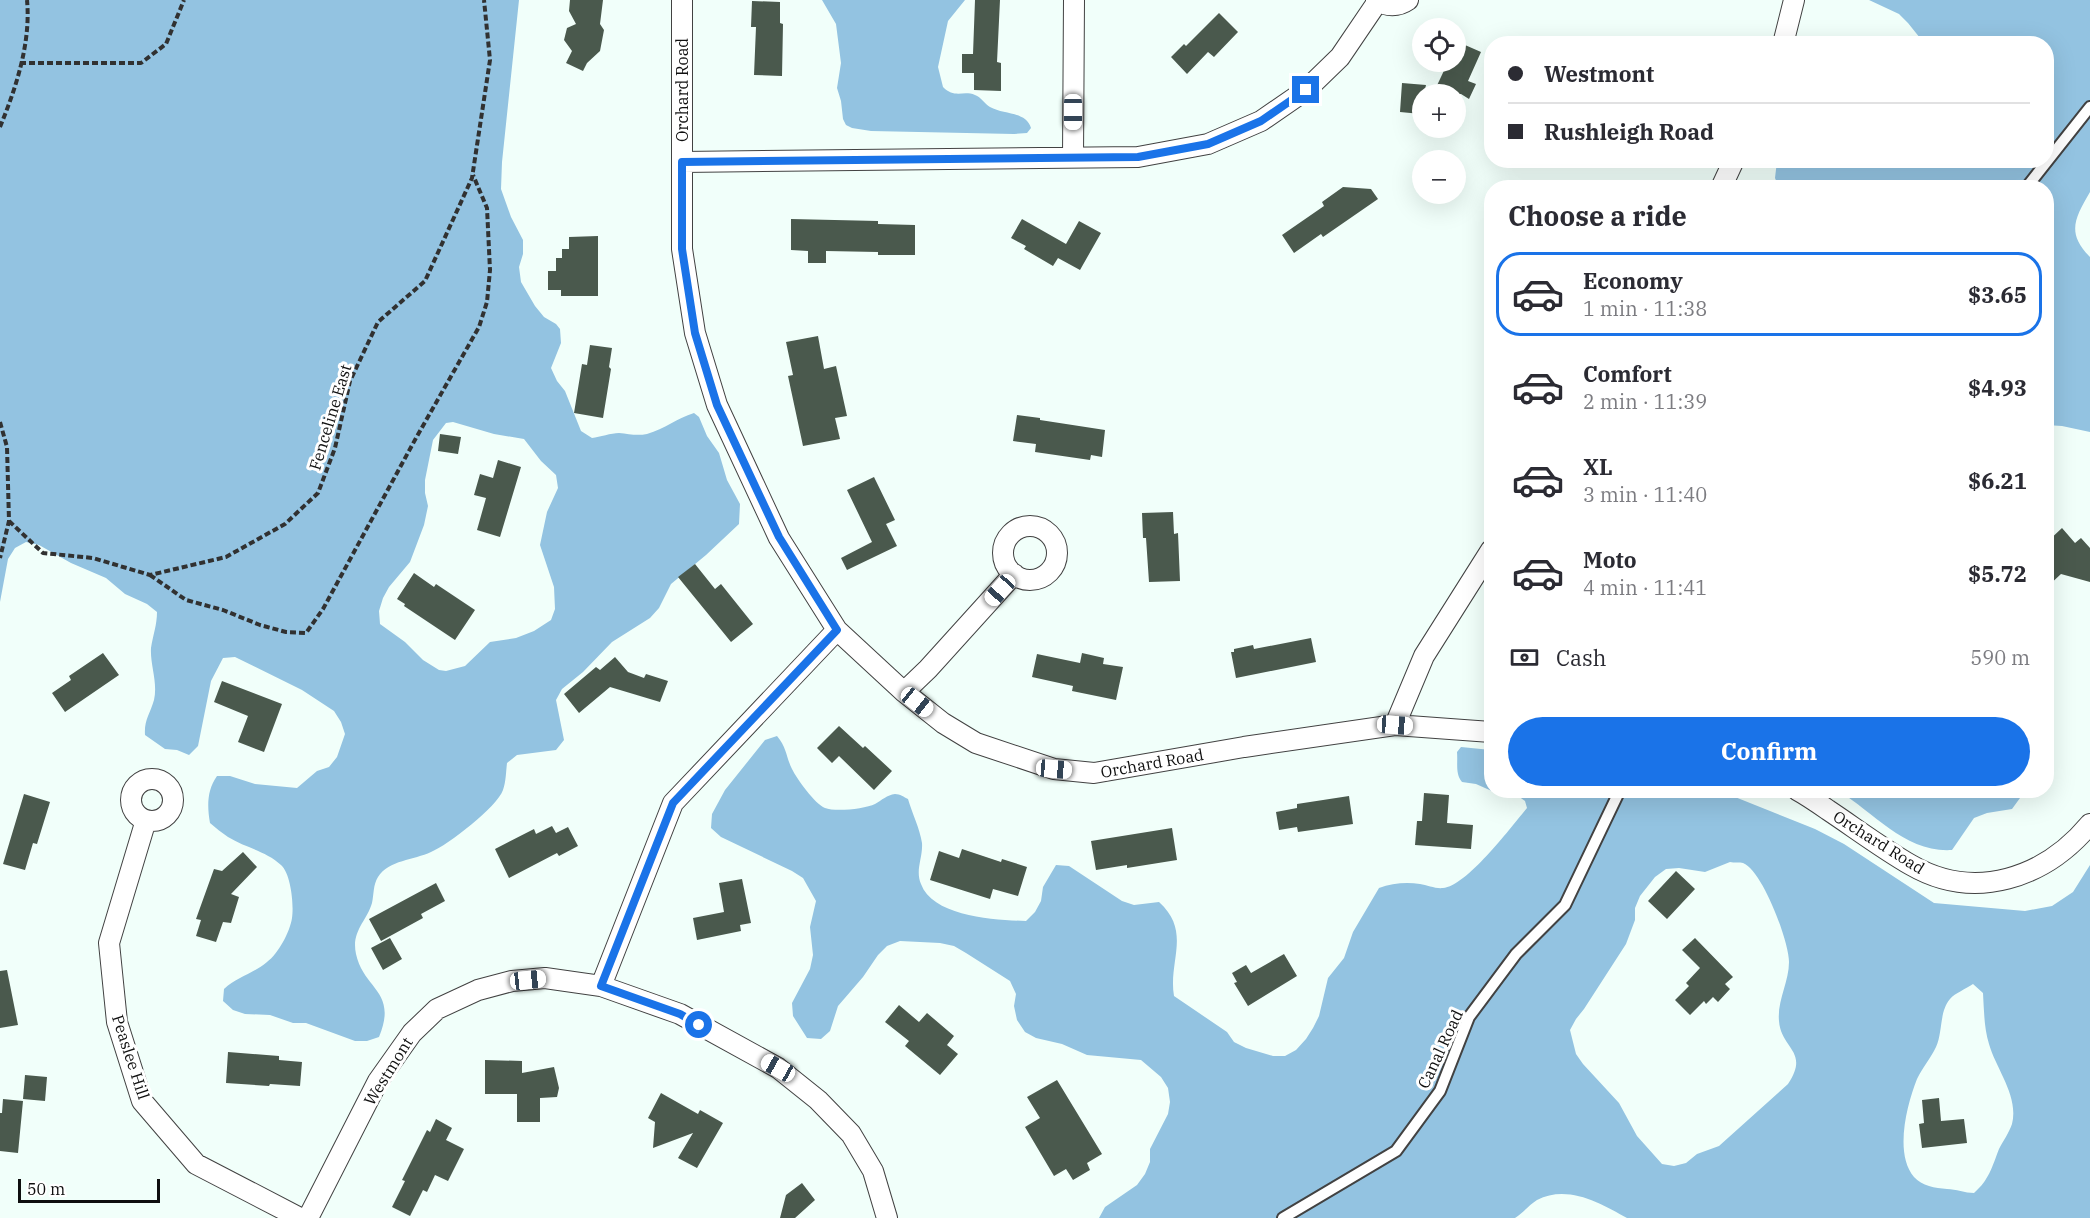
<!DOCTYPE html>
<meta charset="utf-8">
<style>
:root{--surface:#fff;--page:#f7f7f7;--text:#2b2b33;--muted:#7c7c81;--line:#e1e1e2;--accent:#1a73e8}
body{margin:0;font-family:"IBM Plex Serif",serif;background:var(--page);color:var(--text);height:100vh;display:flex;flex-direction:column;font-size:22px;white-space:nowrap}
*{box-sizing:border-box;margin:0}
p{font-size:20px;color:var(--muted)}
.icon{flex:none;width:33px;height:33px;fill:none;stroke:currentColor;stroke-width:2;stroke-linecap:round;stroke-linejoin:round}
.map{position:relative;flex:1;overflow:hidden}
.details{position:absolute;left:1484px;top:180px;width:570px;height:618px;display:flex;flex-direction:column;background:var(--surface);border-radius:24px;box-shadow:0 6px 24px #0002}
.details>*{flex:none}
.guide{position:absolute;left:1484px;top:36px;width:570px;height:132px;border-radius:24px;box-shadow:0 6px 24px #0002;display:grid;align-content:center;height:132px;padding:0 24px;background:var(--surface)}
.controls{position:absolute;left:1412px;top:18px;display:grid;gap:12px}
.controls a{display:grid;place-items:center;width:54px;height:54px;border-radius:50%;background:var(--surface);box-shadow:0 6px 24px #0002;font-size:30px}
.scale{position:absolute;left:18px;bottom:15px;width:142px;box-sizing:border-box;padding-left:6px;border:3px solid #0f0f0f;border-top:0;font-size:16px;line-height:21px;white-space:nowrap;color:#0f0f0f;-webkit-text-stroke:4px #fff;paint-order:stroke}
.end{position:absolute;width:27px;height:27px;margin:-14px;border:8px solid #1a73e8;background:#fff;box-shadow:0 0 0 3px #fff}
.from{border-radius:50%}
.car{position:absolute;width:18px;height:36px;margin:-18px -9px;border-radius:8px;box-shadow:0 0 4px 2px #0007;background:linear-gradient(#fff 24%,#345 0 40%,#fff 0 76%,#345 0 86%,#fff 0)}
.guide b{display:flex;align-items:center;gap:21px;height:57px;font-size:22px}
.guide b+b{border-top:2px solid var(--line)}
.guide i{width:15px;height:15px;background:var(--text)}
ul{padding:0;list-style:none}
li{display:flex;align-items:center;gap:18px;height:84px;margin:0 12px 9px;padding:0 12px;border:3px solid transparent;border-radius:24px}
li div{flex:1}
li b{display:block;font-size:22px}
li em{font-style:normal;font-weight:700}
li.on{border-color:var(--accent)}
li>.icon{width:54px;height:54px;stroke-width:1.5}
h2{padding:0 24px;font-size:27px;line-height:72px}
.pay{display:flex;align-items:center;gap:15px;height:66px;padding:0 24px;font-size:22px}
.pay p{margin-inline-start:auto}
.cta{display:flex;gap:12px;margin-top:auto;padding:12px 24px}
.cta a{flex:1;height:69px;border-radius:36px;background:var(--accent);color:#fff;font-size:24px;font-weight:700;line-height:69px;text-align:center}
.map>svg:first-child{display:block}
.forest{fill:#93c3e1;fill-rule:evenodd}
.building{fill:#4a594d}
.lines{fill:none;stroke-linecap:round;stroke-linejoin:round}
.service-casing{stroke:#424242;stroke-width:14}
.minor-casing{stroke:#424242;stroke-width:22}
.path{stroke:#313131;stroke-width:4;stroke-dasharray:6 3;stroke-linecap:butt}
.service{stroke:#fff;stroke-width:10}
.minor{stroke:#fff;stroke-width:20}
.route{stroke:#1a73e8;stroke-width:8}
.labels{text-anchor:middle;stroke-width:6;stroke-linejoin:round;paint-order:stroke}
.street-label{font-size:16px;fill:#0f0f0f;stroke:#fff}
</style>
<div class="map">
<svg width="2090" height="1218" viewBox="0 0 2090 1218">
<rect width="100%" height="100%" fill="#f1fffa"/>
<path class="forest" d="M 0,0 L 519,0 L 502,162 L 501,189 L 511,217 L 523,240 L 523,254 L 519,267 L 521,282 L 535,306 L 544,317 L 556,324 L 560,329 L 561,343 L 551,368 L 557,381 L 565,391 L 581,431 L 592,438 C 600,437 611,433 619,433 C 629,434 637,436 647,434 C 665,429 677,418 694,413 L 699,417 L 707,436 L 719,453 L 727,480 L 740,504 L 739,524 L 706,555 L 671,584 L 659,608 L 650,618 L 612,642 L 583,672 L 562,689 L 556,700 L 564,740 L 556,750 L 517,755 L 507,763 C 506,771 506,782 503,790 C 497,807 448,845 431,852 C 414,860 389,860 378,877 C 373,885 374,894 372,903 C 367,921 351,931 356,954 C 364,990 398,991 379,1037 L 367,1041 L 355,1041 L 306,1023 L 293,1023 L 270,1015 L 245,1014 L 233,1010 L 223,1001 L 224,989 C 237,977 254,973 267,962 C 278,954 290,932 292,918 C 294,905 291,874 281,865 C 266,851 246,848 228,837 C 222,833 216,828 210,823 C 207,806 207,790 217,776 L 230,776 L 255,784 L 297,788 L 317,771 L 329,767 L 337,757 L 345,734 L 341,722 L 334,711 L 302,690 L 235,657 L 223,658 L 211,681 L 198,746 L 189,755 L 177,750 L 165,749 L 145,735 C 144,720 150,714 154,700 C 158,682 150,665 151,648 C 153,635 157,625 157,612 L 147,604 L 125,594 L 106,578 L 71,563 L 39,545 L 26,542 L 15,548 L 8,559 L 0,602 ZM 453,422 L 494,434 L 524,439 L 541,461 L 556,475 L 558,488 L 547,512 L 540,545 L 554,587 L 555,609 L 551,620 L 534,631 L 516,638 L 490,642 L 465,666 L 446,671 L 439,670 L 423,660 L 405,642 L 380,624 L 379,611 L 383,598 L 389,587 L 410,562 L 424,525 L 428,506 L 425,493 L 425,480 L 433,440 L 446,423 Z
M 822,0 L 965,0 L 948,21 L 938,67 L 943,87 C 955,99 963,90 975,95 C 981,97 985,104 990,107 C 1004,115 1026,111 1031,128 L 1027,133 L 1014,134 L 871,131 L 852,128 L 846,125 L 843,119 L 841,101 L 837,88 L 841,63 L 836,24 Z
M 1869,0 L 2090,0 L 2090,192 C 2075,218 2066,233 2090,257 L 2090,432 L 2062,426 L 2046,425 L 2046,188 L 1779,188 L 1775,178 L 1777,161 L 2046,160 L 2046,44 L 1924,43 L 1908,23 L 1899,14 Z
M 777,736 C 787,748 786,757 792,769 C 797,779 815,804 825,808 C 835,812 865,809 875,804 C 882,800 887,795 895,794 C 900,794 904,797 908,799 C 912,813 920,829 922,843 C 923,858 915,870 921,884 C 933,917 996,920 1026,921 L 1035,912 L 1041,901 L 1043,887 L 1056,865 L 1069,866 L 1122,901 L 1134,905 L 1159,902 C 1192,932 1168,961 1174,996 L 1227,1032 L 1234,1042 L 1246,1048 L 1273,1056 L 1285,1056 L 1296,1050 L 1306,1039 L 1313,1028 L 1319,1016 L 1328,978 L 1344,958 L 1353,932 L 1379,888 C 1392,883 1407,882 1420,884 C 1427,885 1436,889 1443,888 C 1467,886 1511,827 1527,808 L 1525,801 L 1514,793 L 1494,792 L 1476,784 L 1462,782 C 1455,774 1458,763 1457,752 L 1461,747 L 1491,750 L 1491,790 L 1720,791 L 1815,829 L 1844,844 L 1934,903 L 2025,911 L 2052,906 L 2073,892 L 2090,865 L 2090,1218 L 1627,1218 C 1601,1203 1567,1184 1537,1200 C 1529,1205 1523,1213 1515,1218 L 1099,1218 L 1105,1207 L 1137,1185 L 1145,1174 L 1150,1162 L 1150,1149 L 1168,1114 L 1170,1102 L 1168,1088 L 1161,1077 L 1141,1060 L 1087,1055 L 1062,1044 L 1036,1038 L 1025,1032 L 1017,1020 L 1014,1006 L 1016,994 L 1010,981 L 966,953 L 954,946 L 940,943 L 900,941 L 887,946 L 878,955 L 863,977 L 838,1006 L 830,1031 L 821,1039 L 807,1038 L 793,1016 L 792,1003 L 810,969 L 813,955 L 810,927 L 816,901 L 803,878 L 792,871 L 721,837 L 711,828 L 712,814 L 725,790 L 765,740 ZM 1730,862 C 1734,863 1740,862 1743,863 C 1763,871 1789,942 1789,962 C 1789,982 1777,1001 1779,1021 C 1781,1049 1810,1051 1788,1084 L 1719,1146 L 1697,1154 L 1686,1163 L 1674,1166 L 1662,1164 L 1637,1136 L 1619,1103 L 1583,1064 L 1576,1054 L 1570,1030 L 1576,1019 L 1584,1009 L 1626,944 L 1635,920 L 1635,908 L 1640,896 L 1655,877 L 1666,869 L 1679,868 L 1705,872 ZM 1973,984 L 1983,993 C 1984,1010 1984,1028 1989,1044 C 1996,1069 2019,1096 2012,1124 C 2009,1133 2003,1141 1999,1149 C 1992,1167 1989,1180 1974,1193 C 1965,1193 1956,1189 1947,1189 C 1935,1188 1922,1186 1914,1177 C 1894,1154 1907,1104 1917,1079 C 1922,1068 1931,1058 1936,1047 C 1943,1032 1939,1012 1950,999 C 1955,993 1966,989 1973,984 Z
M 1839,791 L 2021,790 L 2021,791 L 2020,798 L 2012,809 L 1987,813 L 1974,818 L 1952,850 C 1906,853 1874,813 1839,791 Z"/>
<path class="building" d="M 570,0 L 603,0 L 600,24 L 604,30 L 600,51 L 587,63 L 583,71 L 566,63 L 572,51 L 564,40 L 567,28 L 576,24 L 569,11 Z
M 975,0 L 1000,0 L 997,62 L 1001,63 L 1001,91 L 974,90 L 974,73 L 962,73 L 962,54 L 973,54 Z
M 752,1 L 780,2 L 780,23 L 783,24 L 782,76 L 754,75 L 756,27 L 751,27 Z
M 1219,13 L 1238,32 L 1214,57 L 1208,52 L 1187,74 L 1171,57 L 1184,44 L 1186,46 Z
M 1465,45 L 1481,52 L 1468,81 L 1476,84 L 1469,99 L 1461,94 L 1433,94 L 1448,62 L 1455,62 L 1455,56 L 1459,58 Z
M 1402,83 L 1426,85 L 1424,94 L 1422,94 L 1421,114 L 1400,112 Z
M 1343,187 L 1371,189 L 1378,199 L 1323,237 L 1321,234 L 1294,253 L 1282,235 L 1324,206 L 1322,202 Z
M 791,219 L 878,221 L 878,224 L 915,225 L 915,255 L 878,255 L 878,252 L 826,251 L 826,263 L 808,263 L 808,251 L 791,250 Z
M 1022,219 L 1066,244 L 1079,221 L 1101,233 L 1080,270 L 1058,258 L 1053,266 L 1024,249 L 1026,246 L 1011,238 Z
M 598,236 L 598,296 L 561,296 L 561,290 L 548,290 L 548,271 L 556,271 L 556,258 L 562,258 L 562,249 L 569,249 L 569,237 Z
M 818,336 L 824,369 L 836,366 L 847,416 L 835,418 L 840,439 L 803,446 L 788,376 L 793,375 L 786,342 Z
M 590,345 L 612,348 L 609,367 L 611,369 L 603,418 L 574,413 L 582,364 L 587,365 Z
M 1017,415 L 1040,418 L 1040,420 L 1105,430 L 1102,457 L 1091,455 L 1090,460 L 1035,452 L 1036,444 L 1013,441 Z
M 440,434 L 461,437 L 458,454 L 438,451 Z
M 498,460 L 521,467 L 500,537 L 477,530 L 486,498 L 474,495 L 480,474 L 493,478 Z
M 874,477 L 895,520 L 886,524 L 897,546 L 847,570 L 841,558 L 872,542 L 847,490 Z
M 1173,512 L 1174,534 L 1178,533 L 1180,581 L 1149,582 L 1146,538 L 1143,538 L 1142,513 Z
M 2062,528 L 2075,543 L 2081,538 L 2090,548 L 2090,582 L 2061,574 L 2046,588 L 2046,543 Z
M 695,564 L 715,589 L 721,584 L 753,624 L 731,642 L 678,577 Z
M 414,573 L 434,587 L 436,584 L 475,610 L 455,640 L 404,606 L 405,604 L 397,599 Z
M 1311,638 L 1316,662 L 1236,678 L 1231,652 L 1234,652 L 1234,649 L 1253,645 L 1254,649 Z
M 103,653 L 119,675 L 65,712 L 52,693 L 71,680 L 69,676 Z
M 1082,653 L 1104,658 L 1103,664 L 1123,667 L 1116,700 L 1072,691 L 1073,686 L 1032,677 L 1037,654 L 1080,663 Z
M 615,657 L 628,672 L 644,678 L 646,674 L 668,681 L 660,702 L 610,687 L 579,713 L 564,694 L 596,667 L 600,670 Z
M 222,681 L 282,704 L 264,752 L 238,742 L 248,716 L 214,702 Z
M 839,726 L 863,748 L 865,746 L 892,771 L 874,790 L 839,756 L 832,763 L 817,748 Z
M 1424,793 L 1449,795 L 1447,823 L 1473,825 L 1471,849 L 1415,845 L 1417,821 L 1422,821 Z
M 24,794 L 50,802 L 37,844 L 33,843 L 25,870 L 3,864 Z
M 1349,796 L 1353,824 L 1298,832 L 1297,827 L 1279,830 L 1276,812 L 1297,808 L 1297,804 Z
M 552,826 L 556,833 L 568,827 L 578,846 L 559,856 L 557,853 L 509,878 L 495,849 L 534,829 L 536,834 Z
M 1172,828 L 1177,860 L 1127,868 L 1127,865 L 1096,870 L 1091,841 Z
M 962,849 L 1001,862 L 1002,859 L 1027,867 L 1018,896 L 993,889 L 990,899 L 930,880 L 939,851 L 959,858 Z
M 243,852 L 257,867 L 231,894 L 239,897 L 231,923 L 223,922 L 216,942 L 196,936 L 201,920 L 196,919 L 214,869 L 222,871 Z
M 1676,871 L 1695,889 L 1667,919 L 1648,901 Z
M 742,879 L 751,923 L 740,925 L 741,931 L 697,940 L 693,918 L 724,912 L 719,883 Z
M 436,883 L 445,901 L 421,914 L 423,918 L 381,941 L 369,919 Z
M 390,938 L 402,959 L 383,970 L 371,948 Z
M 1695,938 L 1733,977 L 1725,984 L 1730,989 L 1718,1002 L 1713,997 L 1706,1004 L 1704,1001 L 1690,1015 L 1675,1000 L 1689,986 L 1686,983 L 1700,968 L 1682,950 Z
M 1284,954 L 1297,976 L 1248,1006 L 1234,983 L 1237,982 L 1232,973 L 1246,965 L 1251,973 Z
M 7,970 L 18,1025 L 0,1028 L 0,971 Z
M 899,1005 L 919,1022 L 927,1013 L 954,1036 L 947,1045 L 958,1054 L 940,1075 L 905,1046 L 909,1041 L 885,1022 Z
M 228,1052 L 279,1056 L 279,1060 L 302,1062 L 300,1086 L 270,1084 L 269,1086 L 226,1083 Z
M 485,1060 L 522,1061 L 522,1073 L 554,1067 L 559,1088 L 557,1097 L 540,1098 L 540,1122 L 517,1122 L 517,1094 L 485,1094 Z
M 25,1075 L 47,1077 L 45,1101 L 23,1099 Z
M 1057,1080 L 1102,1154 L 1087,1163 L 1090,1170 L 1073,1180 L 1066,1169 L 1054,1176 L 1025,1127 L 1040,1118 L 1027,1097 Z
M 661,1093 L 698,1114 L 700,1110 L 723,1123 L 697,1168 L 678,1158 L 693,1133 L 653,1148 L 655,1122 L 648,1118 Z
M 1939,1098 L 1941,1121 L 1964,1119 L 1967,1143 L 1922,1148 L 1919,1124 L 1924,1123 L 1922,1100 Z
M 3,1099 L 23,1101 L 18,1153 L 0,1151 L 0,1113 L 2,1113 Z
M 436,1119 L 452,1128 L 446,1140 L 464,1149 L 448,1181 L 435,1175 L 427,1192 L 423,1190 L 410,1216 L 392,1207 L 405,1181 L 402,1180 L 427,1130 L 430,1132 Z
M 802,1183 L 815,1200 L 795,1218 L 780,1218 L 786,1195 Z"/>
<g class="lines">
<g class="service-casing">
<path id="service" d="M 2026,188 L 2090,107
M 1283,1218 L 1396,1151 L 1440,1091 L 1469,1017 L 1516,954 L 1565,905 L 1620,790"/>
</g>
<g class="minor-casing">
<path id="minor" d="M 682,0 L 682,249 L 695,333 L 717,405 L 779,538 L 837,630 L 904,692 L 943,723 L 976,743 L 1054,769 L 1094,773 L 1244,747 L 1395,725 L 1491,732
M 1376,0 C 1387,7 1398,7 1408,0
M 1783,44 L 1794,0
M 1073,157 L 1074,0
M 682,162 L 1138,157 L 1208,144 L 1261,121 L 1306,90 L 1340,57 L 1378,1
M 1721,188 L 1734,160
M1003 553a27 27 0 1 1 54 0a27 27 0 1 1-54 0Z
M 904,692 L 928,669 L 1014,574
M 1395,725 L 1424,656 L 1491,550
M131 800a21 21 0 1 1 42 0a21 21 0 1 1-42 0Z
M 1797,790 C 1808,796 1818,803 1828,810 C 1855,828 1883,849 1911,865 C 1975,902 2045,878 2090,824
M 146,820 L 109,943 L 117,1022 L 142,1101 L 196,1164 L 300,1218
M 601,986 L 673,803 L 837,630
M 308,1218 L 378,1081 L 412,1033 L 437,1009 L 478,990 L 512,981 L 545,978 L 601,986 L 680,1014 L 778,1068 L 818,1100 L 851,1134 L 873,1171 L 887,1218"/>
</g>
<path class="path" d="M 20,63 L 141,63 L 166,44 L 184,0
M 0,127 C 16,88 31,43 27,0
M 0,422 L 7,447 L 9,521 L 0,558
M 9,521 L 43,553 L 93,558 L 150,575 L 226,557 L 285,524 L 318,493 L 335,448 L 350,381 L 378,322 L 425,281 L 472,178 L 490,60 L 484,0
M 150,575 L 186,600 L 223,610 L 260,625 L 286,632 L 306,633 L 323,609 L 416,438 L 479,327 L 487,302 L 490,270 L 487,208 L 473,175"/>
<use href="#service" class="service"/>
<use href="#minor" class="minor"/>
</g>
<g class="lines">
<path class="route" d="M 699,1025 L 680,1014 L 601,986 L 673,803 L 837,630 L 779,537 L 717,405 L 695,333 L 682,249 L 682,162 L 1138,157 L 1208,144 L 1261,121 L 1306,90"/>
</g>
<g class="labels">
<g class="street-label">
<text transform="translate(682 90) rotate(-90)" y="6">Orchard Road</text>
<text transform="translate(330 417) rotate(-73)" y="6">Fenceline East</text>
<text transform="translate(1152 763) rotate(-10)" y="6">Orchard Road</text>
<text transform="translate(1879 842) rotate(32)" y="6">Orchard Road</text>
<text transform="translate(1440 1049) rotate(-65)" y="6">Canal Road</text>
<text transform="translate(131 1057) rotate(72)" y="6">Peaslee Hill</text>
<text transform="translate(388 1071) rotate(-58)" y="6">Westmont</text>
</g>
</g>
</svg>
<div class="controls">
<a><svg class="icon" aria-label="locate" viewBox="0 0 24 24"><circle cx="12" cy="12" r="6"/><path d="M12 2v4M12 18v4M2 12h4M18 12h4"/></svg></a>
<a>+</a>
<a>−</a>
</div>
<div class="scale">50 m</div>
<i class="end from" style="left:699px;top:1025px"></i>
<i class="end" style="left:1306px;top:90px"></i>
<i class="car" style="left:1073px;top:112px;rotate:180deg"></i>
<i class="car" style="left:1000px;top:590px;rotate:222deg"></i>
<i class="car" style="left:917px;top:702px;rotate:129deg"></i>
<i class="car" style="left:1395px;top:725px;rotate:94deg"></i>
<i class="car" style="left:1054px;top:769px;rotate:95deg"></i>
<i class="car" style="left:528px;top:980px;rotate:84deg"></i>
<i class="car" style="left:778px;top:1068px;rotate:299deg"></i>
<div class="guide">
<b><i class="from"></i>Westmont</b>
<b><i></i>Rushleigh Road</b>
</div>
<section class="details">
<h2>Choose a ride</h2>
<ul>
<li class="on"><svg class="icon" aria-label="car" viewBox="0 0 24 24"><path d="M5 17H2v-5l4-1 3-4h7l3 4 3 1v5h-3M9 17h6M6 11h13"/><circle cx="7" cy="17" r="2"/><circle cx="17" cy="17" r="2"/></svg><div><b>Economy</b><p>1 min · 11:38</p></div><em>$3.65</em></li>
<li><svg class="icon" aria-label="car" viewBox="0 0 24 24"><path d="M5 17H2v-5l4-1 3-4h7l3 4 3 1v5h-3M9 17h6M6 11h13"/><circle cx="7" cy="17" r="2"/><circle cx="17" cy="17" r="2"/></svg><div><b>Comfort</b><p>2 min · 11:39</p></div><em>$4.93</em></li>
<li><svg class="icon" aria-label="car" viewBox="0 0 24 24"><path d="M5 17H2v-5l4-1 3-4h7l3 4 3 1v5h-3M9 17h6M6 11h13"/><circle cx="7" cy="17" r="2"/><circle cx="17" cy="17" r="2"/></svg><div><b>XL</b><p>3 min · 11:40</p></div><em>$6.21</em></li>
<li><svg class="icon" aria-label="car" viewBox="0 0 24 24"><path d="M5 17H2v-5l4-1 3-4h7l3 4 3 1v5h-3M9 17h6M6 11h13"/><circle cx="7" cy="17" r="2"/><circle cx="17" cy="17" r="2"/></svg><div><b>Moto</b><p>4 min · 11:41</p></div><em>$5.72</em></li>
</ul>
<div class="pay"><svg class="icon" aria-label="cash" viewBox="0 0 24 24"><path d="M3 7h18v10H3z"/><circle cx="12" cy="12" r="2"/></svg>Cash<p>590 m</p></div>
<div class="cta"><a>Confirm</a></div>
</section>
</div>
